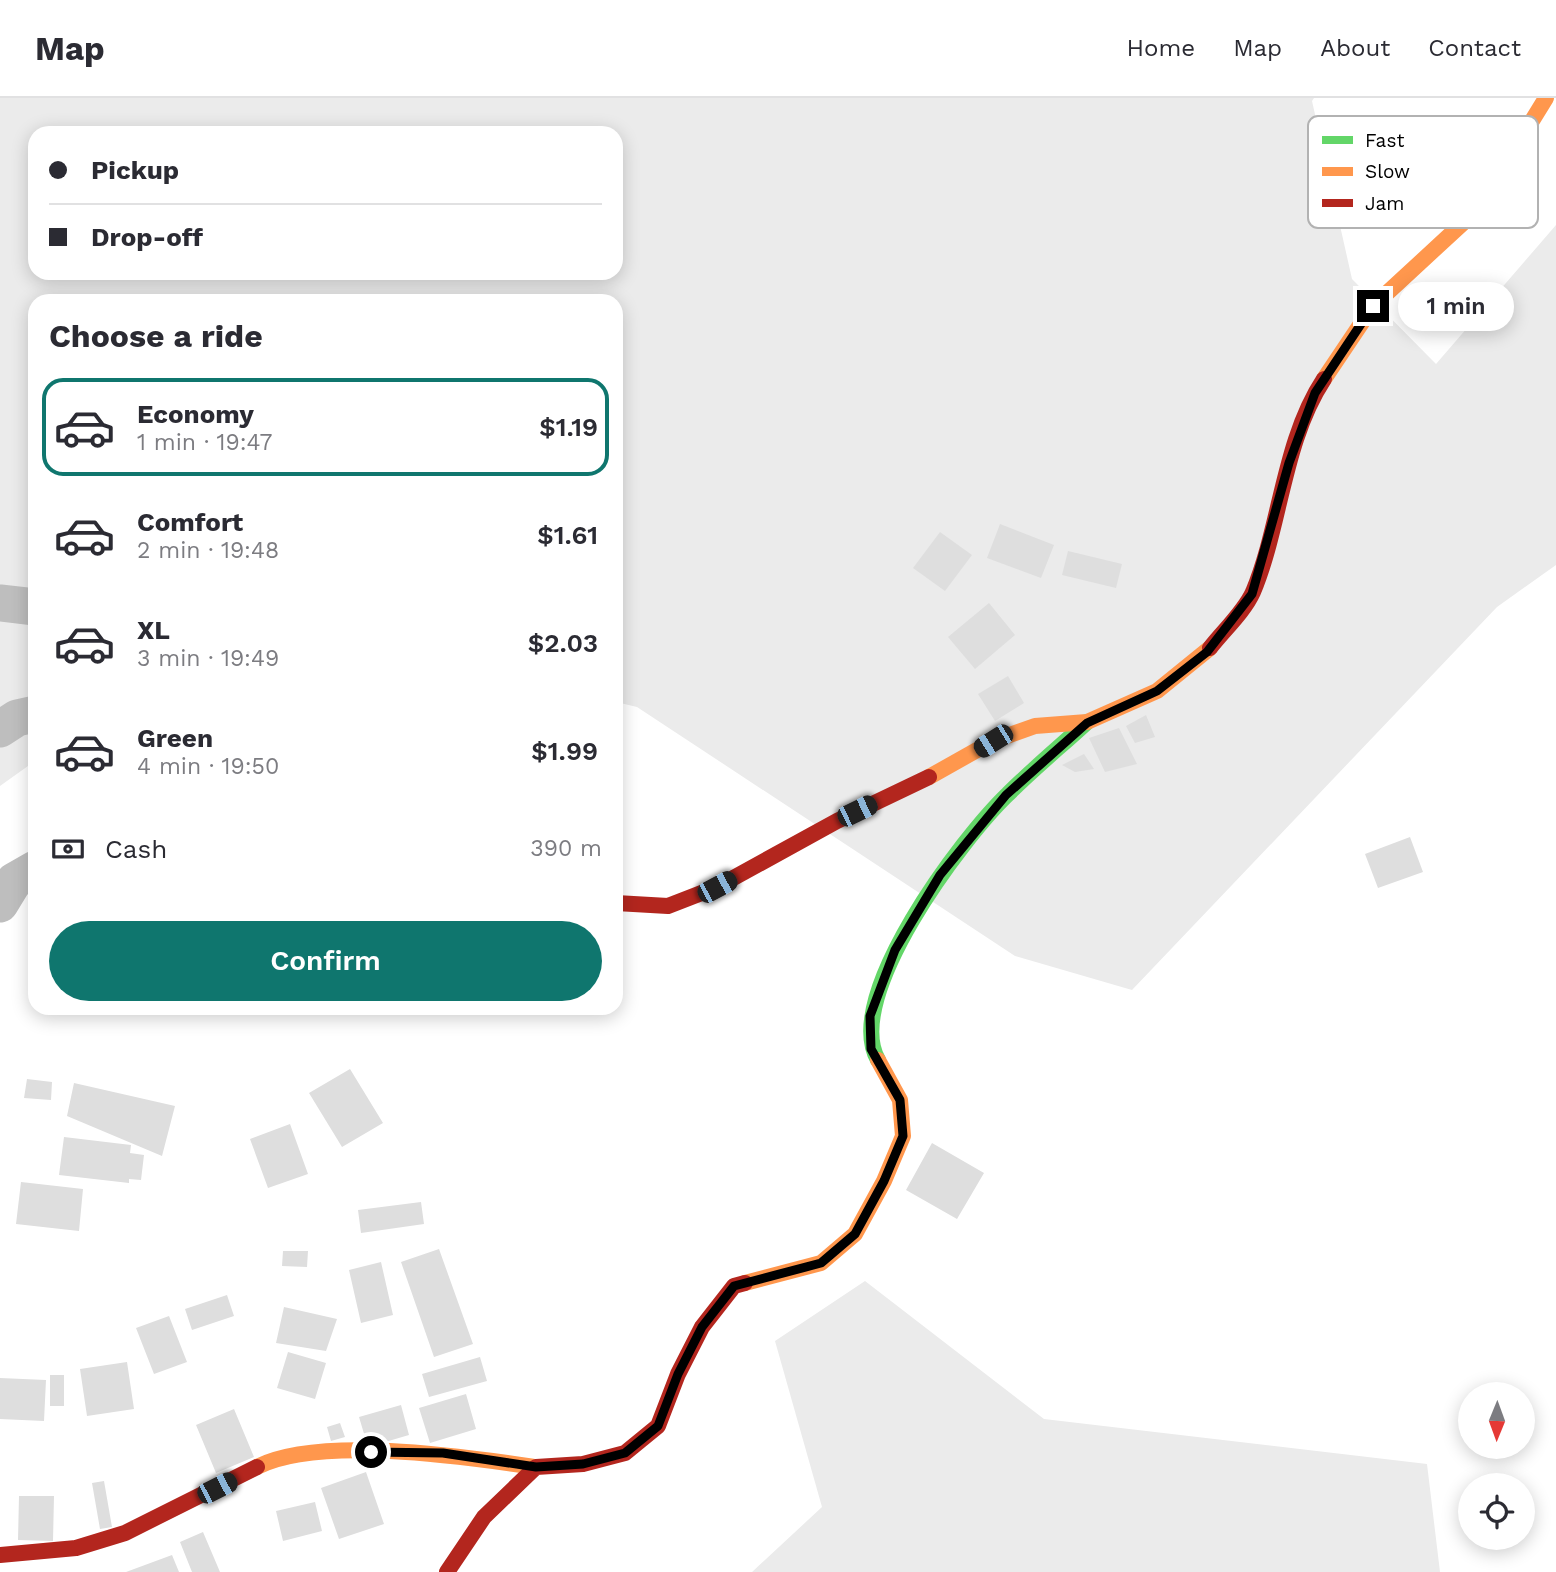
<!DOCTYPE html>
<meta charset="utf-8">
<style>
:root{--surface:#fff;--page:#f7f7f7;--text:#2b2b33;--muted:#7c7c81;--line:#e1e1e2;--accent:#0f766e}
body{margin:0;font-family:"Work Sans",sans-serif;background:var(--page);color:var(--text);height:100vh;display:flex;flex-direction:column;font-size:26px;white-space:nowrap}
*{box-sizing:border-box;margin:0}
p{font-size:23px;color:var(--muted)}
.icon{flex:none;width:38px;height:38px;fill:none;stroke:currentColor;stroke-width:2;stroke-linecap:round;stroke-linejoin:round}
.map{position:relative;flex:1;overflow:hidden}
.sheet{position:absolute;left:28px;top:196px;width:595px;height:721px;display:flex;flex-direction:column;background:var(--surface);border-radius:21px;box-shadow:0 4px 18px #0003}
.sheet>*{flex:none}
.guide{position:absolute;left:28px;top:28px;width:595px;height:154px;border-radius:21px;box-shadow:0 4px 18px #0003;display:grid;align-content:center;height:154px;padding:0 21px;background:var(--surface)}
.needle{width:46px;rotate:181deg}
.buttons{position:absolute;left:1458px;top:1284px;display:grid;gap:14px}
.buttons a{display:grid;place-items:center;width:77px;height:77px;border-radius:50%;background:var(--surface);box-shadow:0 4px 18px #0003;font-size:35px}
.end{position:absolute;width:32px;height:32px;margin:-16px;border:9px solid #000;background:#fff;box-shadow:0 0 0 4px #fff}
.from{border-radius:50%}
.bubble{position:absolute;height:49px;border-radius:24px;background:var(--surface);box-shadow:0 4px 18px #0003;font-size:23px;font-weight:600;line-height:49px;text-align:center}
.car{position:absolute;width:21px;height:42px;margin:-21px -10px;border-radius:9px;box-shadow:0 0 5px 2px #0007;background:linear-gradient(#222 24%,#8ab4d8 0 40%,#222 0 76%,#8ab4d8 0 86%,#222 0)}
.guide b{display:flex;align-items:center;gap:24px;height:66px;font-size:26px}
.guide b+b{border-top:2px solid var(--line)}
.guide i{width:18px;height:18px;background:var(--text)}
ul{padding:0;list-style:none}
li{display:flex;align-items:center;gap:21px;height:98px;margin:0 14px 10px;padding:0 7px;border:4px solid transparent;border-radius:21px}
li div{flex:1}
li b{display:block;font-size:26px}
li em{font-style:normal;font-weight:600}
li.current{border-color:var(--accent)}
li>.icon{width:63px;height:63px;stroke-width:1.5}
h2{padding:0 21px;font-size:32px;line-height:84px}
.pay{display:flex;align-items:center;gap:18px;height:77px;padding:0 21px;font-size:26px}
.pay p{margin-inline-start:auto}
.action{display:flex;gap:14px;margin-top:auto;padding:14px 21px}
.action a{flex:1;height:80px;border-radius:42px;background:var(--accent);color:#fff;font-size:28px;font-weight:600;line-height:80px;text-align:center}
header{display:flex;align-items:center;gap:42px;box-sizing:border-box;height:98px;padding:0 35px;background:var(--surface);border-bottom:2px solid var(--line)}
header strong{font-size:33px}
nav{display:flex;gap:38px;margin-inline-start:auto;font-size:24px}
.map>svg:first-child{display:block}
.green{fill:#ebebeb;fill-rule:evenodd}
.building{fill:#dedede}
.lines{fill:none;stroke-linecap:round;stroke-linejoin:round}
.street{stroke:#bebebe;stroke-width:37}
.fast{stroke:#63d668;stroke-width:16}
.slow{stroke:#ff974d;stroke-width:16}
.jam{stroke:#b3261e;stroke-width:16}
.route{stroke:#000;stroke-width:9}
.key{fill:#fff;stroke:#b2b2b2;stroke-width:2}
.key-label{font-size:19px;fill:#000}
</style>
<header>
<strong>Map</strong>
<nav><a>Home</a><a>Map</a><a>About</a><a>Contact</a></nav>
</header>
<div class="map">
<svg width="1556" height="1474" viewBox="0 0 1556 1474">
<rect width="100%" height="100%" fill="#fff"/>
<path class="green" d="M 0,0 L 1314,0 L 1312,3 L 1352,181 L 1436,266 L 1556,127 L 1556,467 L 1497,509 L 1132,892 L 1015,858 L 637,609 L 616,604 L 616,203 L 35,203 L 35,663 L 0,688 ZM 35,35 L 616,35 L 616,175 L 35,175 Z
M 865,1183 L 1044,1321 L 1427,1366 L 1440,1474 L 752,1474 L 822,1409 L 775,1243 Z"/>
<path class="building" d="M 1000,426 L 1054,447 L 1041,480 L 987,460 Z
M 940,434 L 972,457 L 945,493 L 913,470 Z
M 1068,453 L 1122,466 L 1116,490 L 1062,477 Z
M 989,505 L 1015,537 L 975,571 L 948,539 Z
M 1008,578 L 1024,605 L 995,623 L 978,596 Z
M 1146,617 L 1155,639 L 1135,645 L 1126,628 Z
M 1119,630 L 1137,666 L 1105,674 L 1089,640 Z
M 1084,656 L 1094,671 L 1075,674 L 1062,667 Z
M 1410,739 L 1423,774 L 1378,790 L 1365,756 Z
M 350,971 L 383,1025 L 342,1049 L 309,995 Z
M 27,981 L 52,984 L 51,1002 L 24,1000 Z
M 74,985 L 175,1008 L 162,1058 L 67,1018 Z
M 290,1026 L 308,1076 L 268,1090 L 250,1041 Z
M 64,1039 L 131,1047 L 130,1055 L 144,1057 L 141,1082 L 129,1081 L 129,1085 L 59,1077 Z
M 932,1045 L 984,1075 L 957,1121 L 906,1092 Z
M 21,1084 L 83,1091 L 79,1133 L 16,1126 Z
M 421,1104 L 424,1126 L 361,1135 L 358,1112 Z
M 439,1151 L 473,1246 L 434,1259 L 401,1164 Z
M 283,1153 L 308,1153 L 307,1169 L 282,1168 Z
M 381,1164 L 393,1217 L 361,1225 L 349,1172 Z
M 227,1197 L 234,1218 L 192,1232 L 185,1211 Z
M 284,1209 L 337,1221 L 326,1253 L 276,1245 Z
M 169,1218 L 187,1264 L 154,1276 L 136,1230 Z
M 288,1254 L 326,1265 L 315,1301 L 277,1290 Z
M 480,1259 L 487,1283 L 429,1299 L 422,1276 Z
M 127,1264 L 134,1311 L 87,1318 L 80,1271 Z
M 50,1277 L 64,1277 L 64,1308 L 50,1308 Z
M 0,1280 L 46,1282 L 44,1323 L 0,1321 Z
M 466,1296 L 476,1331 L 430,1345 L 419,1310 Z
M 401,1307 L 409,1337 L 368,1349 L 359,1319 Z
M 234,1311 L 254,1359 L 216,1375 L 196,1327 Z
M 1470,1316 L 1470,1325 L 1463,1325 L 1462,1317 Z
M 340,1325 L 345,1339 L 331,1343 L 327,1329 Z
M 366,1374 L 384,1426 L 339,1441 L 321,1390 Z
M 104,1383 L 112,1429 L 100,1431 L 92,1385 Z
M 19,1398 L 54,1398 L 53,1443 L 18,1442 Z
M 315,1404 L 322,1433 L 283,1443 L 276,1413 Z
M 203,1434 L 220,1474 L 192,1474 L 180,1444 Z
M 172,1457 L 179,1474 L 126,1474 Z"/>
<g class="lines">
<path class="street" d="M 0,505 L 35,509
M 0,631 L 17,620 L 35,616
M 0,806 L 14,783 L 35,771"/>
<path class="fast" d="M 878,962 C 842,899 962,740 1008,696 C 1033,671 1061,648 1087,624"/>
<path class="slow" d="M 1324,281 L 1373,208 L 1477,112 L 1546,0
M 929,679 L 993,643 L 1035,628 L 1087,624 L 1157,593 L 1210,550
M 745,1185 L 821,1165 L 855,1136 L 884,1083 L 903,1038 L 900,1002 L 878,962
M 257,1369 C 319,1337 466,1359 536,1369"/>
<path class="jam" d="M 1210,550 C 1223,533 1244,514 1253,494 C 1281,427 1283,343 1324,281
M 616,805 L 668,808 L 717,789 L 837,723 L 929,679
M 0,1457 L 76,1450 L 125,1435 L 257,1369
M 447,1474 L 484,1419 L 536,1369 L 583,1366 L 625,1355 L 658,1328 L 678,1276 L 702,1229 L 734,1188 L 745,1185"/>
</g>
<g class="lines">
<path class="route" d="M 371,1354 L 443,1355 L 536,1369 L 583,1366 L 625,1355 L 658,1328 L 678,1276 L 702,1229 L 734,1188 L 821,1165 L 855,1136 L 884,1083 L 903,1038 L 900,1002 L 871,951 L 870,918 L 895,852 L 940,777 L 1006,697 L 1087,625 L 1157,593 L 1207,554 L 1252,496 L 1289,365 L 1315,295 L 1373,208"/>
</g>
<rect x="1308" y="18" width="230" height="112" rx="10" class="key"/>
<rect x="1322" y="38" width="31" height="8" fill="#63d668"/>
<rect x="1322" y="69" width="31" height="9" fill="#ff974d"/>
<rect x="1322" y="101" width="31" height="8" fill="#b3261e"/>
<g class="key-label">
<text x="1365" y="49">Fast</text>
<text x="1365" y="80">Slow</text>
<text x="1365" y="112">Jam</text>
</g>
</svg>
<div class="buttons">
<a><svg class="needle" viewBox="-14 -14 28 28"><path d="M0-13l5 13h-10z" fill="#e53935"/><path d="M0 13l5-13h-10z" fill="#7c7c81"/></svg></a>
<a><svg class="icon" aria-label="locate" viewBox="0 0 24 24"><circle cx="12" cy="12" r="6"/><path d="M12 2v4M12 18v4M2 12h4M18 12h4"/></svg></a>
</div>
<i class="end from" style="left:371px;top:1354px"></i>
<i class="end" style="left:1373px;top:208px"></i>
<div class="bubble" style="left:1398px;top:184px;width:116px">1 min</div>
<i class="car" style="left:993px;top:643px;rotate:238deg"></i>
<i class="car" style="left:857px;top:713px;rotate:64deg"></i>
<i class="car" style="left:717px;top:789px;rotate:62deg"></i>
<i class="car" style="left:217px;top:1390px;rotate:63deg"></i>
<div class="guide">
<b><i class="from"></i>Pickup</b>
<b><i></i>Drop-off</b>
</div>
<section class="sheet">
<h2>Choose a ride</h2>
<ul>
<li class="current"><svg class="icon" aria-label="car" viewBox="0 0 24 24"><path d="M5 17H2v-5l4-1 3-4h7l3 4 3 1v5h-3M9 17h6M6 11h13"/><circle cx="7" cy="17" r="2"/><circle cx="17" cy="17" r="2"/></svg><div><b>Economy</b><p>1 min · 19:47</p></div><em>$1.19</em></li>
<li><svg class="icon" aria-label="car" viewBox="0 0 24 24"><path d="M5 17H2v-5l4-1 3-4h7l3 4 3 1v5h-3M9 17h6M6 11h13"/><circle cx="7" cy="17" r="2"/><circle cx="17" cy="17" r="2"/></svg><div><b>Comfort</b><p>2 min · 19:48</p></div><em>$1.61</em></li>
<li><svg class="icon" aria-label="car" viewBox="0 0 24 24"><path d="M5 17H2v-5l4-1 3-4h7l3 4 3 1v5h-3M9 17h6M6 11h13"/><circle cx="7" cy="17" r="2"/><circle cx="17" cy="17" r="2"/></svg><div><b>XL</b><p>3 min · 19:49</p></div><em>$2.03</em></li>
<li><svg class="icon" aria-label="car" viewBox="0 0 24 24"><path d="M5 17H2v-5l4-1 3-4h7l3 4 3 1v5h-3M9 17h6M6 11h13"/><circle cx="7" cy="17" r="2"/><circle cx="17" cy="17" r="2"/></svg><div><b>Green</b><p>4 min · 19:50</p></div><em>$1.99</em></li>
</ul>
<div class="pay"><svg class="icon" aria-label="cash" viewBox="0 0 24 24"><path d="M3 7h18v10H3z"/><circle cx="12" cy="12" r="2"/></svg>Cash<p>390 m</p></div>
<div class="action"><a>Confirm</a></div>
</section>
</div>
